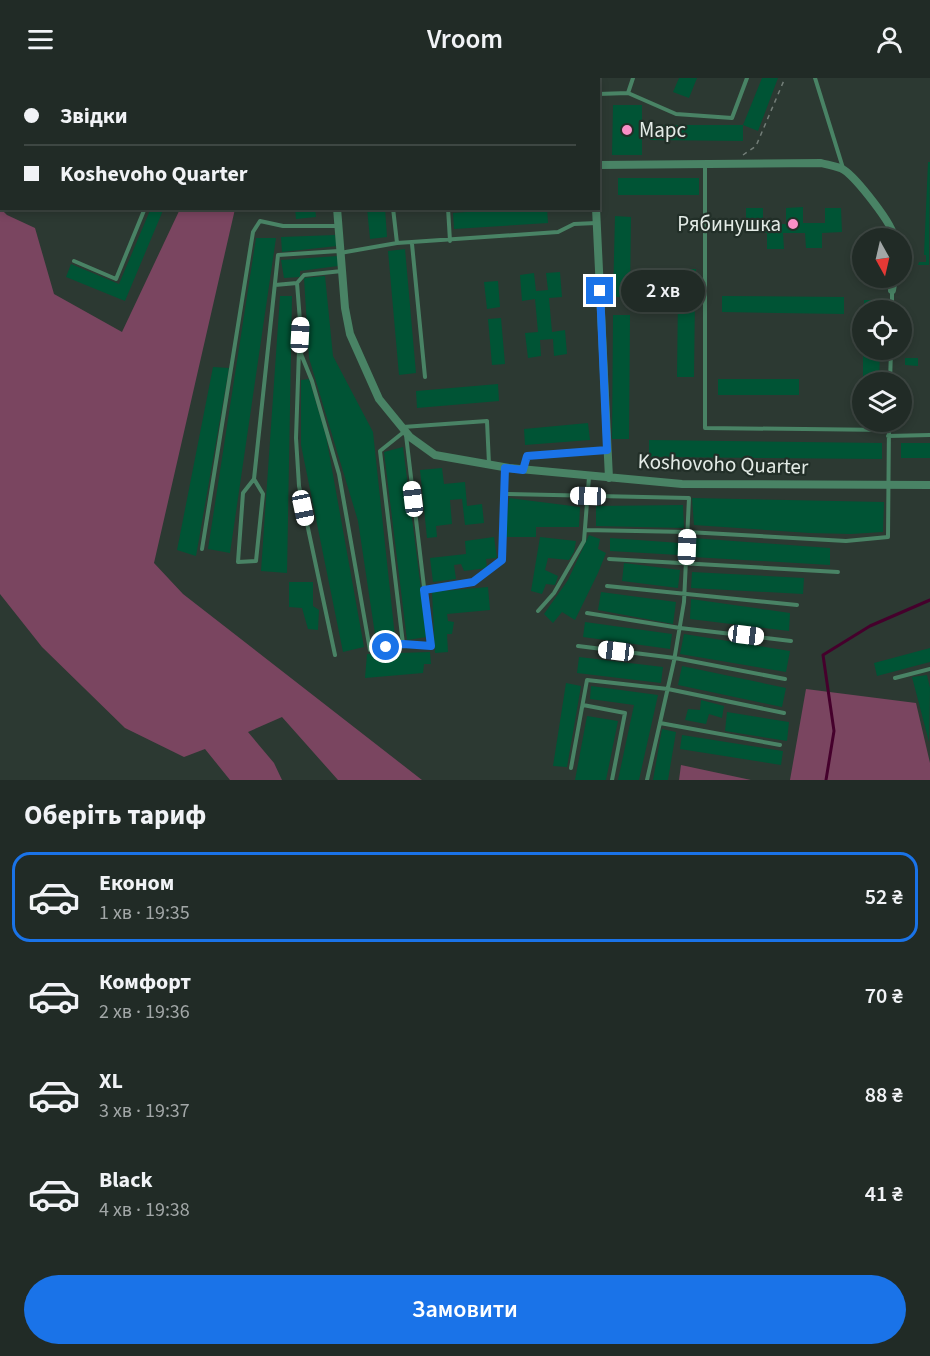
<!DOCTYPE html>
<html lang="uk">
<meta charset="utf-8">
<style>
:root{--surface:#212b26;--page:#2d3732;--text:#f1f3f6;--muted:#a2a7a7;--line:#3e4743;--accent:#1a73e8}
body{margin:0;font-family:"Source Sans 3",sans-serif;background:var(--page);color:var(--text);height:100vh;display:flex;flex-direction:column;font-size:22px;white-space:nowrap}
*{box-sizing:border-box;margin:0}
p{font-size:20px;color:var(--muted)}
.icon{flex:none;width:33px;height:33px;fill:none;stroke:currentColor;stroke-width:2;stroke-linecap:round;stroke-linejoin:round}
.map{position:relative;height:702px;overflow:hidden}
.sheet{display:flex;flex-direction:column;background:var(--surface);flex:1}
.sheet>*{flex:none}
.top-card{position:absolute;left:0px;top:0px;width:600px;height:132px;box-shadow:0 3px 9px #0003,0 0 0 2px var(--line);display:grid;align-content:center;height:132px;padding:0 24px;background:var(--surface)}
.needle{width:39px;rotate:172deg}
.fabs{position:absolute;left:852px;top:150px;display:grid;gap:12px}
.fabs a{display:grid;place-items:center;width:60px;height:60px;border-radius:50%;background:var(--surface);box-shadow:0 3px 9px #0003,0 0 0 2px var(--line);font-size:30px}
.end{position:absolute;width:27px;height:27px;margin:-14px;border:8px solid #1a73e8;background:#fff;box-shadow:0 0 0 3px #fff}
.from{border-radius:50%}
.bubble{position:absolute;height:42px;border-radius:21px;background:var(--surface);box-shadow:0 3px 9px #0003,0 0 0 2px var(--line);font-size:20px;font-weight:600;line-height:42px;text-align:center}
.car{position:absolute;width:18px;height:36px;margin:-18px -9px;border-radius:8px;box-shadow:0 0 4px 2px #0007;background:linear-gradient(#fff 24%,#345 0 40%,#fff 0 76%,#345 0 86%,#fff 0)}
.top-card b{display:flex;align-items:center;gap:21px;height:57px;font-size:22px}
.top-card b+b{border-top:2px solid var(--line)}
.top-card i{width:15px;height:15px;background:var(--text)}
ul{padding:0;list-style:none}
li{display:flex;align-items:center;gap:18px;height:90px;margin:0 12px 9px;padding:0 12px;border:3px solid transparent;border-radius:18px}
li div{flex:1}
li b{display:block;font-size:22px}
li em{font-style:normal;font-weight:600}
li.on{border-color:var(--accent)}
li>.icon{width:54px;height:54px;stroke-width:1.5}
h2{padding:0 24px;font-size:27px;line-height:72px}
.action{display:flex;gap:12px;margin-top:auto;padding:12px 24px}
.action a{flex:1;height:69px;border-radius:36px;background:var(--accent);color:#fff;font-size:24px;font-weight:600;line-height:69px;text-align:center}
header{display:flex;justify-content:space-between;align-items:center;height:78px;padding:0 24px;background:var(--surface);font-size:27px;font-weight:600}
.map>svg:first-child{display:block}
.green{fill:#7a4560}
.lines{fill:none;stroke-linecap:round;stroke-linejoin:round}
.stream{stroke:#45002c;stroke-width:3}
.building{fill:#005435}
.path{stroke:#737e78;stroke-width:1.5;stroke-dasharray:4.5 4.5;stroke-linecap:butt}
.lane{stroke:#498365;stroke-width:4}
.street{stroke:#498365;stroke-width:8}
.route{stroke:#1a73e8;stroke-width:8}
.poi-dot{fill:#fa8fc7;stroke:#222f28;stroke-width:2}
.labels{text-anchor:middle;stroke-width:4.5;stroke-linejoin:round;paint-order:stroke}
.poi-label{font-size:21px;fill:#e3ebe6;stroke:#222f28;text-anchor:start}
.street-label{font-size:21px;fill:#e3ebe6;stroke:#222f28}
</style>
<header><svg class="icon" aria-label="menu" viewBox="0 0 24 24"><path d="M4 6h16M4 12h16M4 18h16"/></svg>Vroom<svg class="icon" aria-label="person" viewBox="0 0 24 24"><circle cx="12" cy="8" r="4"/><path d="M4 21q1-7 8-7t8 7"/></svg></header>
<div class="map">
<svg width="930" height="702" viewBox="0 0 930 702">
<rect width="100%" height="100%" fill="#2c3932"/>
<path class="green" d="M 0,130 L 7,137 L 35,150 L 54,216 L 122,254 L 180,131 L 235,131 L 154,485 L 183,516 L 422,702 L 338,702 L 282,639 L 248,654 L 274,685 L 282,702 L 230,702 L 205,671 L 184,679 L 125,650 L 42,569 L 0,516 Z
M 806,611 L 916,625 L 930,685 L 930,702 L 790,702 Z
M 681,687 L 751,702 L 679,702 Z"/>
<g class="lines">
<path class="stream" d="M 826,702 L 834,653 L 823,577 L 870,548 L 930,522"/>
</g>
<path class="building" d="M 679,0 L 697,0 L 689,20 L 673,14 Z
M 762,0 L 778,0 L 758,53 L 743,47 Z
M 613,27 L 642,27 L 642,77 L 612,77 Z
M 650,47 L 743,47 L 743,63 L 650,62 Z
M 928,84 L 930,84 L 929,187 L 918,187 L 919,184 L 926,184 L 926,177 L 924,177 Z
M 618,100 L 699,100 L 699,117 L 618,117 Z
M 803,129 L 803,145 L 825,145 L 825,130 L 841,130 L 842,154 L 822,155 L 822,170 L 806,170 L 805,155 L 783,155 L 784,171 L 767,171 L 767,155 L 746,155 L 746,130 L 763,130 L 763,146 L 786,146 L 786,130 Z
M 151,130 L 164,130 L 125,223 L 66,199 L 71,186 L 119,206 Z
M 295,130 L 315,130 L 316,139 L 296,141 Z
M 367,130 L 385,130 L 387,159 L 370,161 Z
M 520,130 L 547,130 L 548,145 L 454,151 L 453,135 Z
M 615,138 L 631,139 L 630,219 L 613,219 Z
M 335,157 L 337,168 L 282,174 L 281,159 Z
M 256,160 L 276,160 L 230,475 L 208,471 Z
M 405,171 L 416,295 L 399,297 L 388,173 Z
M 338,178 L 338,188 L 300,193 L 300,199 L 284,200 L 281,182 Z
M 679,191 L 696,191 L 696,207 L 679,207 Z
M 560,194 L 562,219 L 549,220 L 552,254 L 565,252 L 567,276 L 554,278 L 553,261 L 540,262 L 541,278 L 528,280 L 525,255 L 538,254 L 535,221 L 522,223 L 520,197 L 534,195 L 536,213 L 548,212 L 546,195 Z
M 325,198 L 333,278 L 373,354 L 395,559 L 376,563 L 358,443 L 309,280 L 304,200 Z
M 498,203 L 500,229 L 487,231 L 484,204 Z
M 678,216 L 695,216 L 694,299 L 677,299 Z
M 280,218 L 292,218 L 287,495 L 261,493 Z
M 722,218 L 844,219 L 844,236 L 722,234 Z
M 864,222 L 881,222 L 881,232 L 864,232 Z
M 613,237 L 630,237 L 629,361 L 612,361 Z
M 501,240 L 505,286 L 492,287 L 488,241 Z
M 863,272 L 880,272 L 879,304 L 863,304 Z
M 905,280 L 918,280 L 918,288 L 905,287 Z
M 213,289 L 229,290 L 196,478 L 177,472 Z
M 309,301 L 326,358 L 364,569 L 343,574 L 301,367 L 301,302 Z
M 718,301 L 799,301 L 799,317 L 718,317 Z
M 498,306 L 499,323 L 417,330 L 416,313 Z
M 588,345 L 590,362 L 525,367 L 524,351 Z
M 649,362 L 882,365 L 882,381 L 649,379 Z
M 901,365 L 930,365 L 930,380 L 901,380 Z
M 403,369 L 427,559 L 407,562 L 384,374 Z
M 442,390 L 444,406 L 465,404 L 467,428 L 482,426 L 484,445 L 465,447 L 462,421 L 450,422 L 452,446 L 436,448 L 437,459 L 427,460 L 420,392 Z
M 509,420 L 580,429 L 579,449 L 536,449 L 536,459 L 505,459 Z
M 692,420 L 884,424 L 883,454 L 851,456 L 809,455 L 694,447 Z
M 683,427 L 684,450 L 596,448 L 596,428 Z
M 589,457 L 600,461 L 598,471 L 606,475 L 598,495 L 575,542 L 562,534 L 553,545 L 544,536 L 568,502 Z
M 494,459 L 497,480 L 486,481 L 487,490 L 464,493 L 461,486 L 454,487 L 456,501 L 433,504 L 430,480 L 466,476 L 465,463 Z
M 540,459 L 576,463 L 574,474 L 569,482 L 548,480 L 545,492 L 558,498 L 555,507 L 546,506 L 542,516 L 531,513 Z
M 610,460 L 680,465 L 679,477 L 610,473 Z
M 693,460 L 830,470 L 830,487 L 693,479 Z
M 624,485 L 680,492 L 678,510 L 622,503 Z
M 692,494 L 804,500 L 803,516 L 691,510 Z
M 289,504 L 313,504 L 313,528 L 319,532 L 318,552 L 308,551 L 302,530 L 289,529 Z
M 488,509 L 490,532 L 447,536 L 448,543 L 454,544 L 452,556 L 447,556 L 448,574 L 435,575 L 432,514 Z
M 601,514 L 676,524 L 673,546 L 598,532 Z
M 691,521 L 790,535 L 789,553 L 690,541 Z
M 585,544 L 672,556 L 670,571 L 583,559 Z
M 684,556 L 790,573 L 786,594 L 680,576 Z
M 930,570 L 930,584 L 877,598 L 874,585 Z
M 430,574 L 431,586 L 424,586 L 423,595 L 365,600 L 367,576 Z
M 579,579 L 663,589 L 661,605 L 577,595 Z
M 682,588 L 786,610 L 782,629 L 678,607 Z
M 927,597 L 930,610 L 929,664 L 912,599 Z
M 566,605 L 581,608 L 567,689 L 553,688 Z
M 591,608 L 658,617 L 639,702 L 618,702 L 634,627 L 590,621 Z
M 701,622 L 724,628 L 722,640 L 709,636 L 706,646 L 685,642 L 688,631 L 700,632 Z
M 727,634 L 789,644 L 787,663 L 725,653 Z
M 587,638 L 618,643 L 606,702 L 575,702 Z
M 662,651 L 676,654 L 668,702 L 653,702 Z
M 682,657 L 783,673 L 781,687 L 680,671 Z"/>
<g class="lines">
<path class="path" d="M 743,77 L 756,68 L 785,0"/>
<path class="lane" d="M 578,0 L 583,2
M 815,0 L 843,90
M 195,2 L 196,0
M 450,2 L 454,0
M 628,15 L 633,0
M 598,16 L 628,15 L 676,36 L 732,40 L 747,0
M 705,87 L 705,350 L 888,352
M 448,130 L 450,163
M 397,165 L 558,154 L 574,146 L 596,145
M 412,166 L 425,299
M 340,175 L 397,165 L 393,130
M 74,183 L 116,201 L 145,130
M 275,207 L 297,205
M 892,232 L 892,212
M 299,271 L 312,303 L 339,396 L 370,572 L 403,566 L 380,373 L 405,353
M 890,304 L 891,272
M 403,349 L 487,343 L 489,386
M 888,358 L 930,357
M 523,391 L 527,378 L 607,372
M 254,401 L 263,416 L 256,483 L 238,484 L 243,415 L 254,401 L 278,177 L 339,173
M 505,416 L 689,420 L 684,524 L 674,583 L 647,702
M 585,452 L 687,454 L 846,463 L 888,459 L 889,344
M 202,471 L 253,154 L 260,143 L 283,148 L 337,148
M 609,481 L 838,494
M 607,508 L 797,527
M 424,512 L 473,504 L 502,482 L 505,390
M 538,533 L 554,515 L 584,463 L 589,399
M 587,535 L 680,550 L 791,563
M 403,566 L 431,568 L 406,357
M 578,568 L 675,580 L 785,601
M 335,577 L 299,408 L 296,360 L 300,243 L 297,205 L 304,197 L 342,193
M 895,600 L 930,591
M 583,627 L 625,635 L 612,702
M 660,645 L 780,667
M 571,690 L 587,602 L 668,611 L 784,635"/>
<path class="street" d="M 326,0 L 326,2
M 591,0 L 591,2
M 598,87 L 821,85 C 828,87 838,88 844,92 C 856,100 894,147 894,160
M 337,130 L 345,230 L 350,256 L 379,321 L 410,359 L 435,377 L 509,390 L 682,406 L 930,407
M 596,130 L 609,400
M 892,212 L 894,200"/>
</g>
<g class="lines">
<path class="route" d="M 386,569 L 403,566 L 431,568 L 424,512 L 473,504 L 502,482 L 505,390 L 523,392 L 527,378 L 607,372 L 600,213"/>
</g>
<g class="poi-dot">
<circle cx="627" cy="52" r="6"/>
<circle cx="793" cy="146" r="6"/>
</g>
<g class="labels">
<g class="poi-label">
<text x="639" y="59">Марс</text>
<text x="781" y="153" text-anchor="end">Рябинушка</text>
</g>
<g class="street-label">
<text transform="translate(723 386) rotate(2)" y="7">Koshovoho Quarter</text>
</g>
</g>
</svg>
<div class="fabs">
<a><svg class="needle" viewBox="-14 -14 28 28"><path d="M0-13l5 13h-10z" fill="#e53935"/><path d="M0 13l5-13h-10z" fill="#a2a7a7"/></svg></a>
<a><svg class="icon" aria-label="locate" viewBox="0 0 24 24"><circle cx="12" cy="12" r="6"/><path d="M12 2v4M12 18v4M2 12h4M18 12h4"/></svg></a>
<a><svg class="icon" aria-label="layers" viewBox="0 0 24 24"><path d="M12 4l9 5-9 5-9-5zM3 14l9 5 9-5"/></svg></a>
</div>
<i class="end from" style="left:386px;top:569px"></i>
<i class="end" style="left:600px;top:213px"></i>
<div class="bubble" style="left:621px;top:192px;width:84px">2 хв</div>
<i class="car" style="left:300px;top:257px;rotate:3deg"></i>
<i class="car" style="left:588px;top:418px;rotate:272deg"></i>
<i class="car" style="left:413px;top:421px;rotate:353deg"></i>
<i class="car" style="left:303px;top:430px;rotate:168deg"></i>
<i class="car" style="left:687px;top:469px;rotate:2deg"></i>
<i class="car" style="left:746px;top:557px;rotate:97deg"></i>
<i class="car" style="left:616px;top:573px;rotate:277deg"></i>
<div class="top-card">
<b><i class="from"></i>Звідки</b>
<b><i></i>Koshevoho Quarter</b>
</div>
</div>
<section class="sheet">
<h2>Оберіть тариф</h2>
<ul>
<li class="on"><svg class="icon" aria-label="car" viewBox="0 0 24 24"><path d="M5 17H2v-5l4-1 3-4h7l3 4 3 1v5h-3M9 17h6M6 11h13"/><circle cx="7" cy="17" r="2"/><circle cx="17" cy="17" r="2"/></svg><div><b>Економ</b><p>1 хв · 19:35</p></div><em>52 ₴</em></li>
<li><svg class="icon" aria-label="car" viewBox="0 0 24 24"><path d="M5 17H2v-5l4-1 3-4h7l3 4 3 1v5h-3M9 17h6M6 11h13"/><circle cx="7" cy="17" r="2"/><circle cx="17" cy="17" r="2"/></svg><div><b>Комфорт</b><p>2 хв · 19:36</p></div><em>70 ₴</em></li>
<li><svg class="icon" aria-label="car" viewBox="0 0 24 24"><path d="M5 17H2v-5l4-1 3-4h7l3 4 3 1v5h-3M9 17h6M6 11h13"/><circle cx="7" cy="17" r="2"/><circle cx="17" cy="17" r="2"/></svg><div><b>XL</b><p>3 хв · 19:37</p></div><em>88 ₴</em></li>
<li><svg class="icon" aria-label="car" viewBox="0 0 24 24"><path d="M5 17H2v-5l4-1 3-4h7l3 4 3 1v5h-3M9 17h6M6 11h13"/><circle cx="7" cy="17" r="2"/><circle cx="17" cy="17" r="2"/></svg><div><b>Black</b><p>4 хв · 19:38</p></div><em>41 ₴</em></li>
</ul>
<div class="action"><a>Замовити</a></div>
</section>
